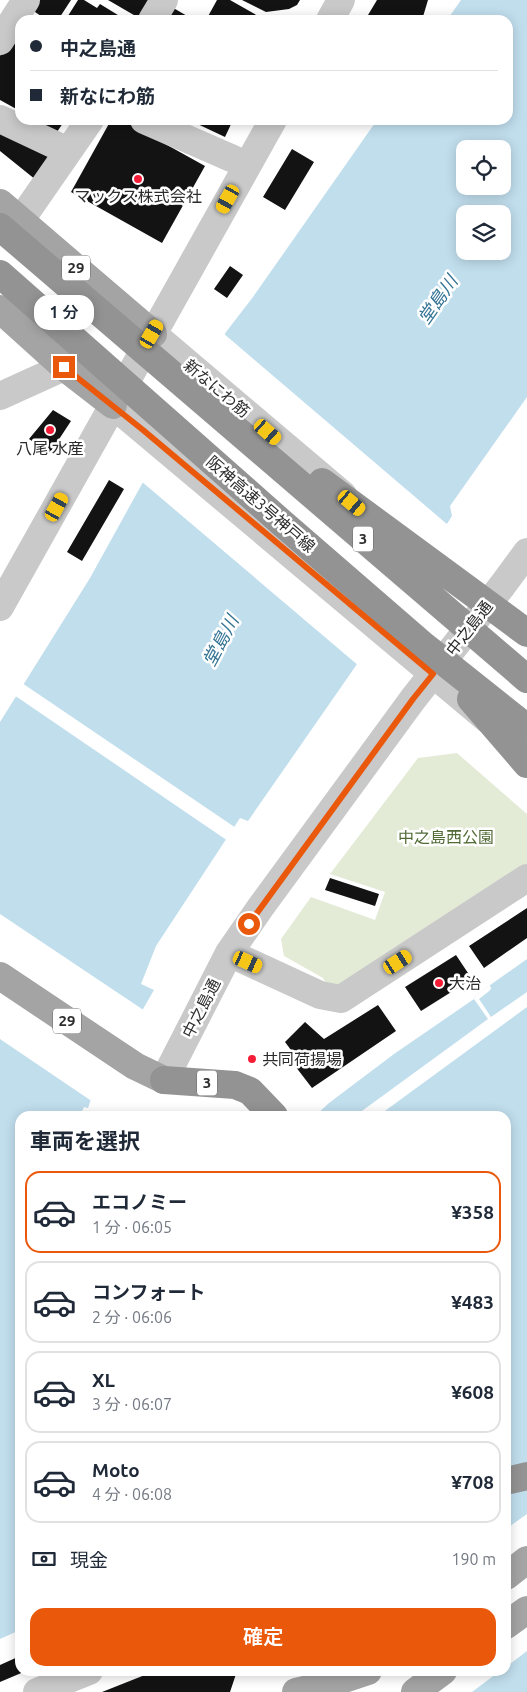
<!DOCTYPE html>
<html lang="ja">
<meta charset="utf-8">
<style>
:root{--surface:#fff;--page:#f6f6f7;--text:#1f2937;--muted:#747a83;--line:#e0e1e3;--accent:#ea580c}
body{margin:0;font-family:Ubuntu,"Noto Sans JP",sans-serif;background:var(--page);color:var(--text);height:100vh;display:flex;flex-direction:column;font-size:19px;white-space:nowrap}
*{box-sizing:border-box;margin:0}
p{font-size:16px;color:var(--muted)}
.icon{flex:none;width:28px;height:28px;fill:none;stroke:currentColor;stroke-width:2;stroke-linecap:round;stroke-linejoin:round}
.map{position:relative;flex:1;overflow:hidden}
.side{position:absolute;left:15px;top:1111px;width:496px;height:565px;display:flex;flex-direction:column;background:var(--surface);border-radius:15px;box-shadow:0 2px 12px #0003}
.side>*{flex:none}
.hud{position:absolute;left:15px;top:15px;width:498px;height:110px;border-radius:15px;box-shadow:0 2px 12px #0003;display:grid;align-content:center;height:110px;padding:0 15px;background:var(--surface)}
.controls{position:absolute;left:456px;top:140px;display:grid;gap:10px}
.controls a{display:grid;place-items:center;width:55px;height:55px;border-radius:10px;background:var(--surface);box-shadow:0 2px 12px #0003;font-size:25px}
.end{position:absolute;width:22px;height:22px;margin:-11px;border:6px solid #ea580c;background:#fff;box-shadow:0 0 0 2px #fff}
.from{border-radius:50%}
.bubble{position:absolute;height:35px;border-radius:15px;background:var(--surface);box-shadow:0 2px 12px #0003;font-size:16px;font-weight:600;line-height:35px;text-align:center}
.car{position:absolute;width:15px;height:30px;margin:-15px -8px;border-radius:6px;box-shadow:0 0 4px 1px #0007;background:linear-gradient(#f5c518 24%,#345 0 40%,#f5c518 0 76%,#345 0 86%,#f5c518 0)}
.hud b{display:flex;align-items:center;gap:18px;height:48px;font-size:19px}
.hud b+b{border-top:1px solid var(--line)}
.hud i{width:12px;height:12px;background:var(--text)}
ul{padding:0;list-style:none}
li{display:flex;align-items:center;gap:15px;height:82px;margin:0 10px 8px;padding:0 5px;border:2px solid var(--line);border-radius:15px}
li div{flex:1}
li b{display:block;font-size:19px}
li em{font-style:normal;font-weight:600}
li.selected{border-color:var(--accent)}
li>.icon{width:45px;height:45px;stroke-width:1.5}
h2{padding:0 15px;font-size:22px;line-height:60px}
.pay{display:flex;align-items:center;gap:12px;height:55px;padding:0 15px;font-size:19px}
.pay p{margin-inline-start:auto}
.button{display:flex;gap:10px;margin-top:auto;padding:10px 15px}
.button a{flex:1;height:58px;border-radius:15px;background:var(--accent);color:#fff;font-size:20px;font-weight:600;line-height:58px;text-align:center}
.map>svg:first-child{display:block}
.green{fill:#e3ebd7}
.water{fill:#c1deed;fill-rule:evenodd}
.pier{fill:#fff}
.building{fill:#131313}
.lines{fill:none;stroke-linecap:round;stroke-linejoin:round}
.minor{stroke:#c9c9c9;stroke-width:28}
.major{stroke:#a4a4a4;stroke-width:28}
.highway{stroke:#939393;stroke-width:28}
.highway-bridge{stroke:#939393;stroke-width:28}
.route{stroke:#ea580c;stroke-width:6}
.poi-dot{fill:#f51c37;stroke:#fff;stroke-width:2}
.labels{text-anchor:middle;stroke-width:5;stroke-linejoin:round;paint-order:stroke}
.shield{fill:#fff;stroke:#6b6b6b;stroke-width:1}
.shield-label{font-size:15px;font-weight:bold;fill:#2c2c2c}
.poi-label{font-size:16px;fill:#2c2c2c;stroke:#fff}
.street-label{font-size:16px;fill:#2c2c2c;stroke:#fff}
.park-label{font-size:16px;fill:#516a36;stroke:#fff}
.water-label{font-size:18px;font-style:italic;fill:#337394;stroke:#fff}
</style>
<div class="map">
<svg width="527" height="1692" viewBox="0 0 527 1692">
<rect width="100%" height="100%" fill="#fff"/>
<path class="green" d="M 457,753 L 527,814 L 527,868 L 341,988 L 327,986 L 323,978 L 284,956 L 281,939 L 311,897 L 375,920 L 385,892 L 330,874 L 418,758 Z"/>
<path class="water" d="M 461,0 L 527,0 L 527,397 L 450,506 L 452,516 L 355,667 L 248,821 L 240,818 L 156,946 L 141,984 L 154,990 L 91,1099 L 88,1108 L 84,1107 L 80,1116 L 20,1116 L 20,1630 L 0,1639 L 0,722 L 90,578 L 226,332 L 253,297 L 377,120 L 508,120 L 508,20 L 447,20 ZM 465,149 L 502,149 L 502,186 L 465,186 ZM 465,214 L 502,214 L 502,251 L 465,251 Z
M 527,959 L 527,1692 L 414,1692 L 417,1671 L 506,1671 L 506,1116 L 315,1116 L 329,1103 L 394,1054 L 474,999 L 476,995 Z"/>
<path class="pier" d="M 223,333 L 448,525 L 359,666 L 141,481 Z
M 22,683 L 236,828 L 228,841 L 14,695 Z
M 0,914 L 145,1011 L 93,1102 L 0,1039 Z
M 490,985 L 491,989 L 488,992 L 479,999 L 491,1017 L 527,992 L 527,1007 L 378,1116 L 355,1116 L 488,1019 L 474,999 L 476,995 Z
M 527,1514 L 527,1651 L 506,1667 L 506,1529 Z
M 414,1671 L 500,1671 L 472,1692 L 411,1692 Z"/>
<path class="building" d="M 34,0 L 71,0 L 58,20 L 47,20 L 29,8 Z
M 78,0 L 84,0 L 97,8 L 100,4 L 126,20 L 67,20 L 66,19 Z
M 108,0 L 150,0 L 139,18 Z
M 217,0 L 230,0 L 265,20 L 206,20 Z
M 242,0 L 300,0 L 297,5 L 289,9 L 266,12 Z
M 377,0 L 428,0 L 422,20 L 365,20 Z
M 170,6 L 194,20 L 162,20 Z
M 13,34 L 20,38 L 20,111 L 0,100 L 0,56 Z
M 0,120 L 50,148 L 50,162 L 36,180 L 0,151 Z
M 35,120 L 65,120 L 57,132 Z
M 111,120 L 122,120 L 205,166 L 162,243 L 71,192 Z
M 189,120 L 233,120 L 225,137 Z
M 292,149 L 314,162 L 285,210 L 263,197 Z
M 230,266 L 243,275 L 227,298 L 214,289 Z
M 53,410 L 71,421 L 50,453 L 29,439 Z
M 109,480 L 124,489 L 82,561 L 67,552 Z
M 330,878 L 379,894 L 375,906 L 325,890 Z
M 527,908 L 527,938 L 484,968 L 469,946 Z
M 456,955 L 472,979 L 421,1011 L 405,987 Z
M 378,1005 L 396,1031 L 312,1088 L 292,1062 L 297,1058 L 285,1042 L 305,1022 L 324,1039 Z
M 20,1656 L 20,1671 L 26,1671 L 0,1682 L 0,1665 Z
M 155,1671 L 237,1671 L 230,1692 L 102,1692 Z"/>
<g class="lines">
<path class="minor" d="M 152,20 L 164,0
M 330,20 L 341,0
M 0,41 L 26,0
M 0,119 L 68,151
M 144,120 L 247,165
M 20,221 L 90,120
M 153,334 L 343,495
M 0,396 L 64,367
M 113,405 L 487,719
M 0,607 L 273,120
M 229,953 L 320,995 L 341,999 L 527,878
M 164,1080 L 229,953 L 260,908 L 413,699 L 502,586 L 527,552
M 37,1692 L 89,1671"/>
<path class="major" d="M 0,203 L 153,334
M 0,309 L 64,367 L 113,405
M 0,976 L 135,1066 L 164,1080
M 506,1576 L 527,1560
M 506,1625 L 527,1610
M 296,1692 L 326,1685 L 368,1671
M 415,1692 L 443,1671"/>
<path class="highway" d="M 164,1080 L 235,1085 L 250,1091 L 274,1116
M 506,1481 L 527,1476"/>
<path class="highway-bridge" d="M 0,227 L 527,679
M 0,274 L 282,523 L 424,646 L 527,728
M 322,482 L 527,633
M 471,699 L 527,764"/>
</g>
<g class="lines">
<path class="route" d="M 64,367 L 143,430 L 433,674 L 413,699 L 249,924"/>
</g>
<g class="poi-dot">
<circle cx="138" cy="179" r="5"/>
<circle cx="50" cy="430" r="5"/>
<circle cx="439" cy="983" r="5"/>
<circle cx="252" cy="1059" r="5"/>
</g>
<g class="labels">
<g class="shield">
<rect x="62" y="255.5" width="28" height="25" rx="4"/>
<rect x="353" y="526.5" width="20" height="25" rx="4"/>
<rect x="53" y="1008.5" width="28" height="25" rx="4"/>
<rect x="197" y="1070.5" width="20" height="25" rx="4"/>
</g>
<g class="shield-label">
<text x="76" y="273">29</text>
<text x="363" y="544">3</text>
<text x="67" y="1026">29</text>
<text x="207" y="1088">3</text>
</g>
<g class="poi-label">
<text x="138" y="202">マックス株式会社</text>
<text x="50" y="454">八尾 水産</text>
<text x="449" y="989" text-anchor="start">大治</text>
<text x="262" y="1065" text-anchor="start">共同荷揚場</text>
</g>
<g class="street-label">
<text transform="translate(217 388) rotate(40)" y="6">新なにわ筋</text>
<text transform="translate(261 504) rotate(41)" y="6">阪神高速3号神戸線</text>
<text transform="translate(469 628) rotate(-52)" y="6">中之島通</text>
<text transform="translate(201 1008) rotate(-63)" y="6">中之島通</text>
</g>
<g class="park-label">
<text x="446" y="843">中之島西公園</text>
</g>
<g class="water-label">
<text transform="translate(438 300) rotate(-55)" y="6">堂島川</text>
<text transform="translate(221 641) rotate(-62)" y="6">堂島川</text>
</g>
</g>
</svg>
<div class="controls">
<a><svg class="icon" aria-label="locate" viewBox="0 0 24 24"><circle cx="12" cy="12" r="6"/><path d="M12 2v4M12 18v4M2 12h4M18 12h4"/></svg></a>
<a><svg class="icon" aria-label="layers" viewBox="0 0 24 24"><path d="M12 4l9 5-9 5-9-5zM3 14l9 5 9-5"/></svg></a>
</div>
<i class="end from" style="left:249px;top:924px"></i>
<i class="end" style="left:64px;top:367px"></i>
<div class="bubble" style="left:34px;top:295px;width:60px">1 分</div>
<i class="car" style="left:228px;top:199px;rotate:209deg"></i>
<i class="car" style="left:152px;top:334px;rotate:30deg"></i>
<i class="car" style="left:268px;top:432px;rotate:131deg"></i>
<i class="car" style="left:352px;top:503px;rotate:130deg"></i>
<i class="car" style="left:57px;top:507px;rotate:29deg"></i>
<i class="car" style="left:248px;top:962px;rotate:114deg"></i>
<i class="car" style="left:398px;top:962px;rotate:57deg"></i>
<div class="hud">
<b><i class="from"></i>中之島通</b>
<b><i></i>新なにわ筋</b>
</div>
<section class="side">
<h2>車両を選択</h2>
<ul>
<li class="selected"><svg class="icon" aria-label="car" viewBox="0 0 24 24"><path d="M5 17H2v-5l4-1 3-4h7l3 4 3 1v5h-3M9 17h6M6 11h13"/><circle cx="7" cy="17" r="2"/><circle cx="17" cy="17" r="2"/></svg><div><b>エコノミー</b><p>1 分 · 06:05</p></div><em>¥358</em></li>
<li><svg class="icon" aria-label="car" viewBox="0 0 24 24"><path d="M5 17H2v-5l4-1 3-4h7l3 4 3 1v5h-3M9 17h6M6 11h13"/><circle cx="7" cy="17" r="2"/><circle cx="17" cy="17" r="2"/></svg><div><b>コンフォート</b><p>2 分 · 06:06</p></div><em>¥483</em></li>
<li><svg class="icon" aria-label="car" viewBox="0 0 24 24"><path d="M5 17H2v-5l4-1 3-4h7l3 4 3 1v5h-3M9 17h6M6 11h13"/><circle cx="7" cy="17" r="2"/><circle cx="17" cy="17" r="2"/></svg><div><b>XL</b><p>3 分 · 06:07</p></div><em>¥608</em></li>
<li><svg class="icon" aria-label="car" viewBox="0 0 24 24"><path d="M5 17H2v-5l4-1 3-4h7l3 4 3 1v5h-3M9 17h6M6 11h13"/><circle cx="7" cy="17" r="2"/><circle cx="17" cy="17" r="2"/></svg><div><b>Moto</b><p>4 分 · 06:08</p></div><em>¥708</em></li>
</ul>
<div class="pay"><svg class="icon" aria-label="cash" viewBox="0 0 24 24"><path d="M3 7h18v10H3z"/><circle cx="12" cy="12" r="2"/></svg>現金<p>190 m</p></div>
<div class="button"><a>確定</a></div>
</section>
</div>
